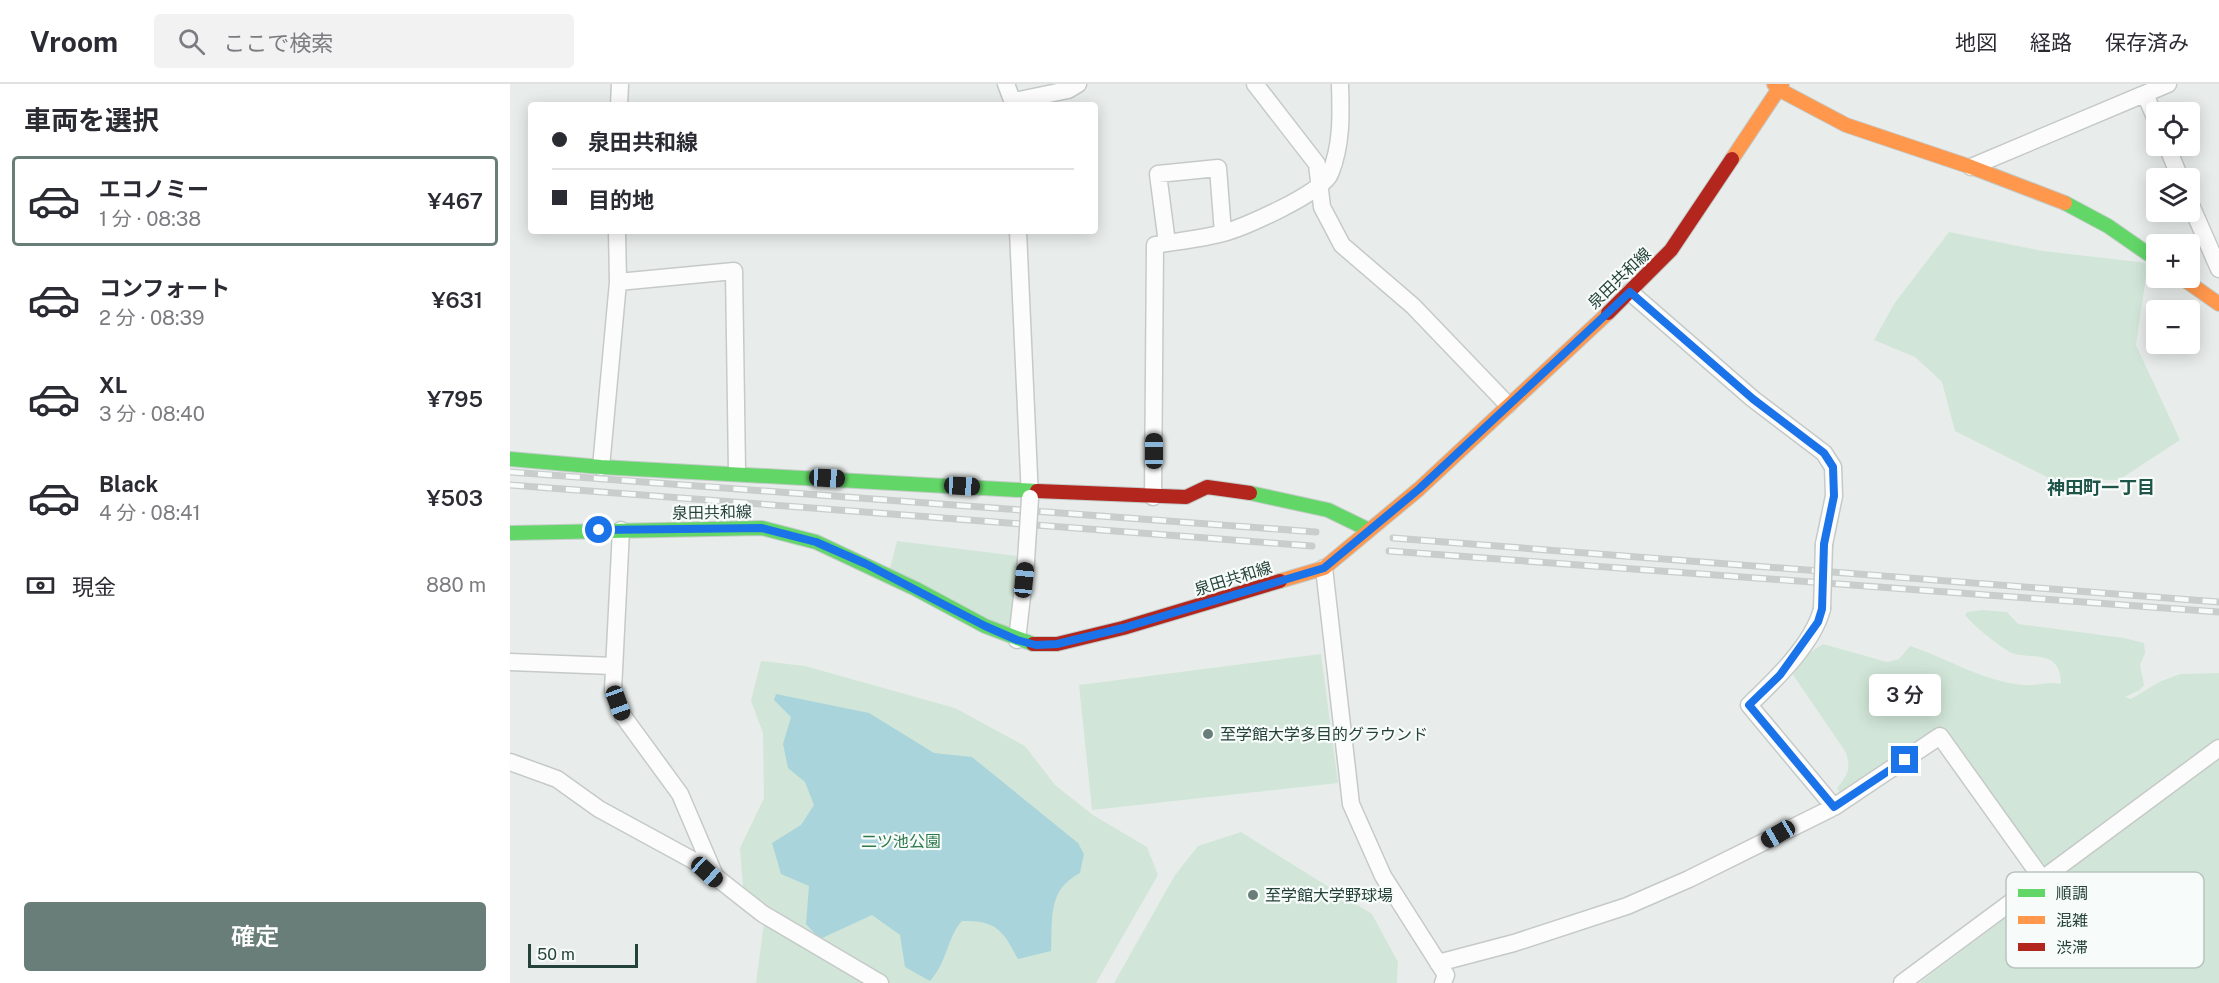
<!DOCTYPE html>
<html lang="ja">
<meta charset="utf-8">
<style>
:root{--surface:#fff;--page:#f2f2f3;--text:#2b2b33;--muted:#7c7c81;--line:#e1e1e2;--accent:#697e78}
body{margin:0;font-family:"Public Sans","Noto Sans JP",sans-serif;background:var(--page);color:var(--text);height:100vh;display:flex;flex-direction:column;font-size:22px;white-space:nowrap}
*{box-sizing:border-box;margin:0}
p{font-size:20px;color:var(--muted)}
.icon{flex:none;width:33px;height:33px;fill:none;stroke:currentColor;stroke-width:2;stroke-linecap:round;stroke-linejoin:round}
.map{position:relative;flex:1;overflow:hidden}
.panel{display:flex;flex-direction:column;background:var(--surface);width:510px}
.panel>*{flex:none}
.guide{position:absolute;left:18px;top:18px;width:570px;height:132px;border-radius:6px;box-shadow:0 3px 15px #0003;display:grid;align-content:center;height:132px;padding:0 24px;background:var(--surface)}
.buttons{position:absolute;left:1636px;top:18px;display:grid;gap:12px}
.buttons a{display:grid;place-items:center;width:54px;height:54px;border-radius:6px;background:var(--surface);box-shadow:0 3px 15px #0003;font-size:30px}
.scale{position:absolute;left:18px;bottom:15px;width:110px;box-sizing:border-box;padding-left:6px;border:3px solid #24423a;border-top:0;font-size:16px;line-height:21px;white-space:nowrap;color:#24423a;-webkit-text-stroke:4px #f7fbf9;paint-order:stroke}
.end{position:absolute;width:27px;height:27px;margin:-14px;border:8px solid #1a73e8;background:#fff;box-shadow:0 0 0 3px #fff}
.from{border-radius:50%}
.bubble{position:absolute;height:42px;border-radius:6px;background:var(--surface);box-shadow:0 3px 15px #0003;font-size:20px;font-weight:600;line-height:42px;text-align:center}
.car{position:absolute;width:18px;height:36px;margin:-18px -9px;border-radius:8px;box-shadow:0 0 4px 2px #0007;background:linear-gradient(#222 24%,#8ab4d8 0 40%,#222 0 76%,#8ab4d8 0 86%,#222 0)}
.guide b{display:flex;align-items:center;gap:21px;height:57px;font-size:22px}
.guide b+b{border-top:2px solid var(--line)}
.guide i{width:15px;height:15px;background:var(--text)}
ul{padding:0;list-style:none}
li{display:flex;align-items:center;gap:18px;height:90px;margin:0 12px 9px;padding:0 12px;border:3px solid transparent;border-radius:6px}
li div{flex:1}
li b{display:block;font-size:22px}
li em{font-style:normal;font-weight:600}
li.current{border-color:var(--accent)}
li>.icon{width:54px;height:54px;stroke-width:1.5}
h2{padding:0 24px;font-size:27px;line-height:72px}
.pay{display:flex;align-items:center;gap:15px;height:66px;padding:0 24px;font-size:22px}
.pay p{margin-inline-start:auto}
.primary-button{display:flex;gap:12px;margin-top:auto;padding:12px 24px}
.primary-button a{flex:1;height:69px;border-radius:6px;background:var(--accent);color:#fff;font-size:24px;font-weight:600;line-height:69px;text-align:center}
header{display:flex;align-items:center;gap:36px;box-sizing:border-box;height:84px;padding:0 30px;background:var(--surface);border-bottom:2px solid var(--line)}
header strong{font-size:28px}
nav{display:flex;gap:33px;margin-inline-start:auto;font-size:21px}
.search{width:420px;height:54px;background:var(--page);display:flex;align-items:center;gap:15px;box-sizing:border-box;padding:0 21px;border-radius:6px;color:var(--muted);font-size:22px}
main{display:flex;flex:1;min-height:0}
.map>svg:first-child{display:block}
.green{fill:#d1e6d8}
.water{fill:#a9d4db}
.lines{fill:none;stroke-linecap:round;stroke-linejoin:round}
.street-casing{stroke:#c5cac8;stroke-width:19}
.fast-casing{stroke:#c3cbc8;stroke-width:16}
.slow-casing{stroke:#c3cbc8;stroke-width:16}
.jam-casing{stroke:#c3cbc8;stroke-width:16}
.street{stroke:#fcfcfc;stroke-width:16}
.fast{stroke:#63d668;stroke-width:14}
.slow{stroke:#ff974d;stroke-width:14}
.jam{stroke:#b3261e;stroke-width:14}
.rail-casing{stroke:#c9cdcc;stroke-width:7}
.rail{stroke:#f7fbf9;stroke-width:4.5;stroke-dasharray:14;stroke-linecap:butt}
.street-bridge-casing{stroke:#c5cac8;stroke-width:19;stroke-linecap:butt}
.street-bridge{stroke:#fcfcfc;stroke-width:16}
.route{stroke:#1a73e8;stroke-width:8}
.poi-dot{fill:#697e78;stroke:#f7fbf9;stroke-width:2}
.labels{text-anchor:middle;stroke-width:4.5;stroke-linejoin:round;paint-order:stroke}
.street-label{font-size:16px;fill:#24423a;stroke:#f7fbf9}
.poi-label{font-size:16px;fill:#24423a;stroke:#f7fbf9;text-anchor:start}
.park-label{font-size:16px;fill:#2d7a4b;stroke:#f7fbf9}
.neighbourhood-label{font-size:18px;font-weight:bold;fill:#1f5548;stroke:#f7fbf9}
.key{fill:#f7fbf9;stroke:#b8c4c0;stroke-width:1.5}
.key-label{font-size:16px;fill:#24423a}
</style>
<header>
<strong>Vroom</strong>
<div class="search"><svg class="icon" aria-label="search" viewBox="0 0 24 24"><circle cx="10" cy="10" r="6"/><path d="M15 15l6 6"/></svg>ここで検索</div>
<nav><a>地図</a><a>経路</a><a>保存済み</a></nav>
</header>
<main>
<section class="panel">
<h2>車両を選択</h2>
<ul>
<li class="current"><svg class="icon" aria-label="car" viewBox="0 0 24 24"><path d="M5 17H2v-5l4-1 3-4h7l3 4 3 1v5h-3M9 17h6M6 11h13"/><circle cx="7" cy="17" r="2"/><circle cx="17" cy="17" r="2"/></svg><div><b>エコノミー</b><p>1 分 · 08:38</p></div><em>¥467</em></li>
<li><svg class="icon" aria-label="car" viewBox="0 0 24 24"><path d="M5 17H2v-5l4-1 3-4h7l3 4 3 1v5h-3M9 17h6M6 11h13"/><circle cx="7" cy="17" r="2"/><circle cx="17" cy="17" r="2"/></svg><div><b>コンフォート</b><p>2 分 · 08:39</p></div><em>¥631</em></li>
<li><svg class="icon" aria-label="car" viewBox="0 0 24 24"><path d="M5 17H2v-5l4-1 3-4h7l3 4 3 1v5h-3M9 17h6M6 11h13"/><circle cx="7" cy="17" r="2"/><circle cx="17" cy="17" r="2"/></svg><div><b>XL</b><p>3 分 · 08:40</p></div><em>¥795</em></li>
<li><svg class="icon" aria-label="car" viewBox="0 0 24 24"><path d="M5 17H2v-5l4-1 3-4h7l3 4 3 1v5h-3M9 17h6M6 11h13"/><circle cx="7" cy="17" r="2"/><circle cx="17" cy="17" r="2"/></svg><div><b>Black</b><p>4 分 · 08:41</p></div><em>¥503</em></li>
</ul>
<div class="pay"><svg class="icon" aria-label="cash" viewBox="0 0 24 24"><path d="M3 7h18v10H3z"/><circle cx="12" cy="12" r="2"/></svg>現金<p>880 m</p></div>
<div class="primary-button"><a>確定</a></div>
</section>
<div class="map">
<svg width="1709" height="899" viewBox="0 0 1709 899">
<rect width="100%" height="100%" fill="#e8edeb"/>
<path class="green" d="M 1439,148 L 1533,167 L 1638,179 L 1626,261 L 1670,356 L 1609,396 L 1541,395 L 1445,347 L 1432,298 L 1405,273 L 1364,256 L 1384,220 Z
M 387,457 L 507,472 L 501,550 L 379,488 Z
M 1472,526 L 1497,528 L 1508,540 L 1614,554 L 1634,559 L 1635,569 L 1630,581 L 1634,601 L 1630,606 L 1615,613 L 1621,615 L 1649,598 L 1670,590 L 1709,589 L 1709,899 L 1409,899 L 1542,799 L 1430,648 L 1330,710 L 1327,704 C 1338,691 1342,683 1335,667 L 1283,591 L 1293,573 L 1313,560 L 1377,578 L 1389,575 L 1400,562 C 1437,574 1474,598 1514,601 C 1527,602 1538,597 1551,600 C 1551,561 1514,578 1498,567 C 1483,557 1467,545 1455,531 L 1457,528 Z
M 811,570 L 828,699 L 582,726 L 569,601 Z
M 251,577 L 295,582 L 445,624 L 515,662 L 545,701 L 583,731 L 637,763 L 648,791 L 586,899 L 246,899 L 254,839 L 233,804 L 230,764 L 254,714 L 253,649 L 241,617 Z
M 731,748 L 862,830 L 888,878 L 887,899 L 604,899 L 665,791 L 688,762 Z"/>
<path class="water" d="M 266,610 L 359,629 L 424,669 L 462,673 L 568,759 L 574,770 L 570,789 C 537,806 543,834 541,867 L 508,875 C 493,847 487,836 452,837 C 437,853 438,877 420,897 L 395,883 L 390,851 L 362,831 L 310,855 L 296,840 L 299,802 L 271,790 L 262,759 L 291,741 L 304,721 L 295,698 L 278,684 L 273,660 L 281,633 L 264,616 Z"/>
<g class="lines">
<g class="street-casing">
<path id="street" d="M 496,0 L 504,21
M 745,0 L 807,80 L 812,123 L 832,161 L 903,222 L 998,321
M 1635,10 L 1647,38
M 504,17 L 558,6 L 568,0
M 109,21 L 110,0
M 1657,62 L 1670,94
M 1461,83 L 1658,0
M 1680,119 L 1709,185
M 508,147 L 520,414
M 657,159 L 648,90 L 708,84 L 713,149
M 108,198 L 224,187 L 227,388
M 1120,208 L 1243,315 L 1314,369 L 1323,383 L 1324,412 L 1314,460
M 91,383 L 108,198 L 107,147
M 643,413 L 645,161 C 667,157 691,155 713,149 C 733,144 812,109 820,90 C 832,61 831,31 830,0
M 111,446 L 103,606 L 113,632 L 170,710 L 205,792
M 814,484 L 841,720 L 873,792 L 936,891 L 933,899
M 1312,525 C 1303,560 1265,596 1239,621 L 1324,723
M 507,556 L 516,477
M 0,578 L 103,582
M 0,678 L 47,695 L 89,725 L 188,779 L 253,830 L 370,899
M 928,879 L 1004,859 L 1117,822 L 1179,795 L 1324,723 L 1430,652 L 1533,796
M 1392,899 L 1709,664"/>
</g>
<g class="fast-casing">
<path id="fast" d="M 1555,119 L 1598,142 L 1647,176
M 0,375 L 91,383 L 527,407
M 740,409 L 818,426 L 859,446
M 0,449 L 252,444 L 306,458 L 406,505 L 475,542 L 523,560"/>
</g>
<g class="slow-casing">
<path id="slow" d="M 1264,0 L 1268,5 L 1336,41 L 1461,83 L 1555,119
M 1222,75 L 1272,0
M 1672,194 L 1709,220
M 770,497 L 814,484 L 909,405 L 1098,229"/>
</g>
<g class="jam-casing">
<path id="jam" d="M 1098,229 L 1161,166 L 1222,75
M 527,407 L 676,413 L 697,403 L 740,409
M 523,560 L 547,560 L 613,544 L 770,497"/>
</g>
<use href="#street" class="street"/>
<use href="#fast" class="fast"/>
<use href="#slow" class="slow"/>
<use href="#jam" class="jam"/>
<g class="rail-casing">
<path id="rail" d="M 0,388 L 806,448
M 0,401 L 802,462
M 883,454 L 1709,518
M 879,467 L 1709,528"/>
</g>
<use href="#rail" class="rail"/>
<g class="street-bridge-casing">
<path id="street-bridge" d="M 516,477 L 520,414
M 1312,525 L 1314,460"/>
</g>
<use href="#street-bridge" class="street-bridge"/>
</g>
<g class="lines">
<path class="route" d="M 89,446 L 252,444 L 306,458 L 356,480 L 475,542 L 507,556 L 526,561 L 547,560 L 613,544 L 814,484 L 909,405 L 1120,208 L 1243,315 L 1314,369 L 1323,383 L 1324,412 L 1314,460 L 1312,525 L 1308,538 L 1270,591 L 1239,621 L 1324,723 L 1395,676"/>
</g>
<g class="poi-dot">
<circle cx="698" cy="650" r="6"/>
<circle cx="743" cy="811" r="6"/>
</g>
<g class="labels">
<g class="street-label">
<text transform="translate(1109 194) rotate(-44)" y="6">泉田共和線</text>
<text transform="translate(202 428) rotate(-1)" y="6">泉田共和線</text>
<text transform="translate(723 494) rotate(-17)" y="6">泉田共和線</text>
</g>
<g class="poi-label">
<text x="710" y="656">至学館大学多目的グラウンド</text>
<text x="755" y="817">至学館大学野球場</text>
</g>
<g class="park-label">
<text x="391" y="763">二ツ池公園</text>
</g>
<g class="neighbourhood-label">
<text x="1591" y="410">神田町一丁目</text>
</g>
</g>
<rect x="1496" y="788" width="198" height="96" rx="9" class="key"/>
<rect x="1508" y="805" width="27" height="8" fill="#63d668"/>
<rect x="1508" y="832" width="27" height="8" fill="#ff974d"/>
<rect x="1508" y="859" width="27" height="8" fill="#b3261e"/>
<g class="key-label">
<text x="1546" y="815">順調</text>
<text x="1546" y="842">混雑</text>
<text x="1546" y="869">渋滞</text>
</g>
</svg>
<div class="buttons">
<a><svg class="icon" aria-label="locate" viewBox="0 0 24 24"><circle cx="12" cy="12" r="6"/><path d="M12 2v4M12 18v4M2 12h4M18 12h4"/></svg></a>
<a><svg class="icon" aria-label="layers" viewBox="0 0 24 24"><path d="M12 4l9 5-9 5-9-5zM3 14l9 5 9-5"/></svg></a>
<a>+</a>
<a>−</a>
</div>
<div class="scale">50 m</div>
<i class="end from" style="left:89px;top:446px"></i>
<i class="end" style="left:1395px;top:676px"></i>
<div class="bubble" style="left:1359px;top:590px;width:72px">3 分</div>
<i class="car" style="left:644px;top:367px;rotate:0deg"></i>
<i class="car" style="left:317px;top:394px;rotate:93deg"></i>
<i class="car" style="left:452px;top:402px;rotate:93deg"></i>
<i class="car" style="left:514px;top:496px;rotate:6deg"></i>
<i class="car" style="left:108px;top:619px;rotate:160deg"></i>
<i class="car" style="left:1268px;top:750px;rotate:240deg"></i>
<i class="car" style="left:197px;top:788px;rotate:132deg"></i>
<div class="guide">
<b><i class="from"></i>泉田共和線</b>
<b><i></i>目的地</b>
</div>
</div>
</main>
